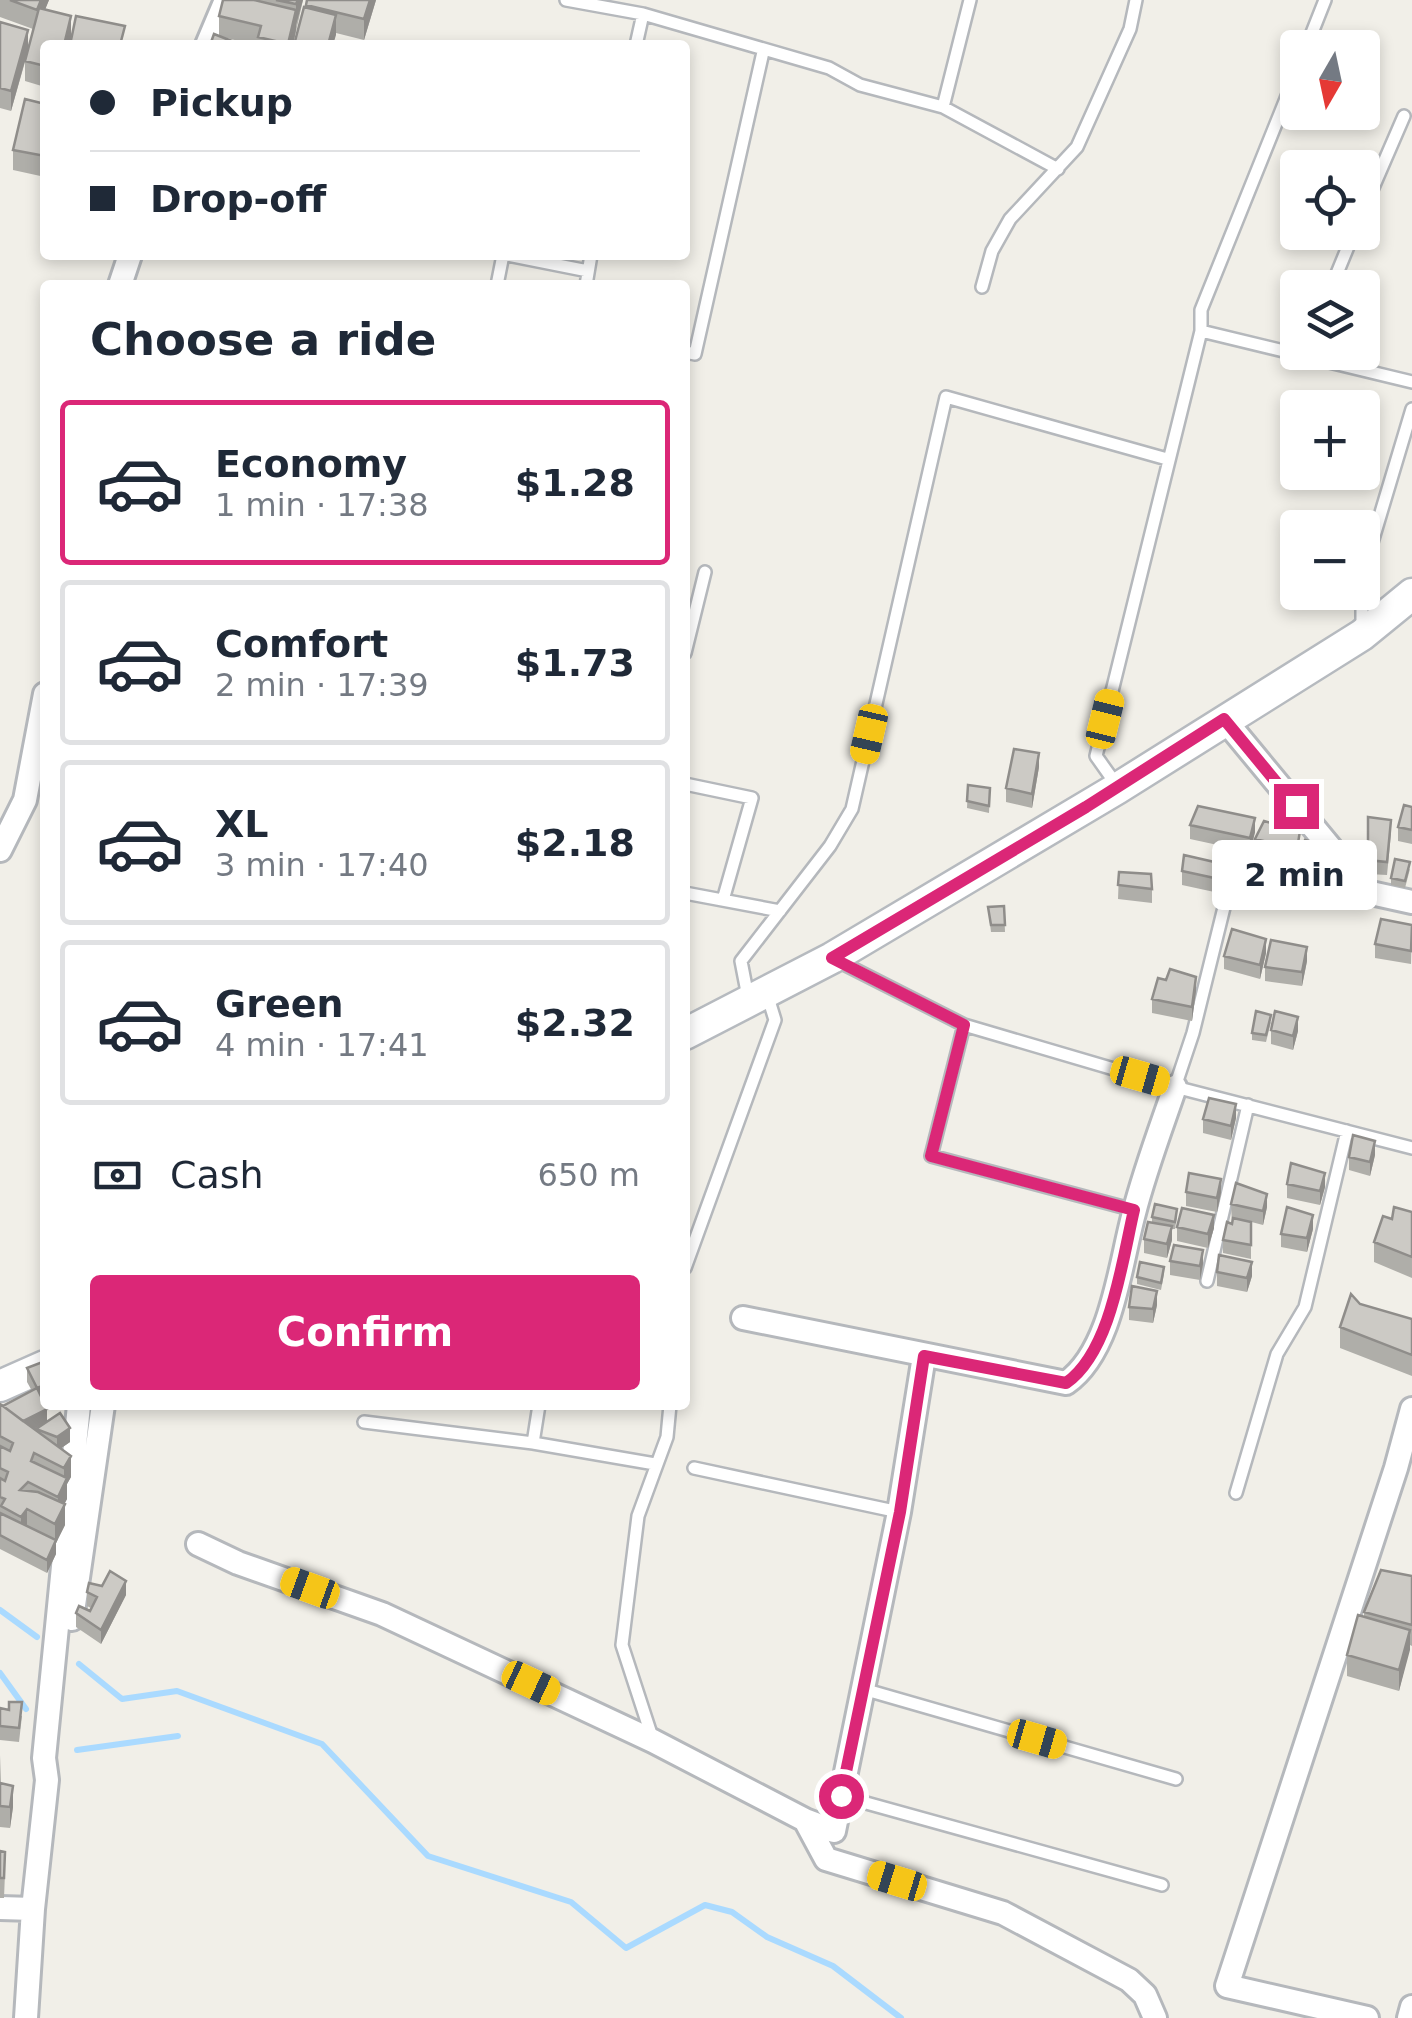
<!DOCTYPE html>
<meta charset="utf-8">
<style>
:root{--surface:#fff;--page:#f6f6f7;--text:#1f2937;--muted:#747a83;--line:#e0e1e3;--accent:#db2777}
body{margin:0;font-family:"DejaVu Sans",sans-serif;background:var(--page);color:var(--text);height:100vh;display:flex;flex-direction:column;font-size:38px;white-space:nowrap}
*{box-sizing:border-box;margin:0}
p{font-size:32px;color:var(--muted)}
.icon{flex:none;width:55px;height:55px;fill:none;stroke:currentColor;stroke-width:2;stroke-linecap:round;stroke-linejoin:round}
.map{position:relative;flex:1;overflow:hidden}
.panel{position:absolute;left:40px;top:280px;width:650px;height:1130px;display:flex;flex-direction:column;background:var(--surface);border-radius:10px;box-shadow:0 5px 15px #0003}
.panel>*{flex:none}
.banner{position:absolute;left:40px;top:40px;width:650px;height:220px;border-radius:10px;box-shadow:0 5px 15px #0003;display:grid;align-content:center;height:220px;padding:0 50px;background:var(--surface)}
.needle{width:65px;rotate:189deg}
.tools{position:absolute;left:1280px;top:30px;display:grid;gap:20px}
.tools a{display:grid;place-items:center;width:100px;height:100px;border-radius:10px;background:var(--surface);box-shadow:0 5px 15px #0003;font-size:50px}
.end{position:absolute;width:45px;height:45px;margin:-22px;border:12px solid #db2777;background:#fff;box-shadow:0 0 0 5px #fff}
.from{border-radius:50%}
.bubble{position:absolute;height:70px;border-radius:10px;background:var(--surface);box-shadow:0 5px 15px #0003;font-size:32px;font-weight:800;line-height:70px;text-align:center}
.car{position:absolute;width:30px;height:60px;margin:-30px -15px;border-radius:12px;box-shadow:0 0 8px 2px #0007;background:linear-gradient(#f5c518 24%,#345 0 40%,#f5c518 0 76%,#345 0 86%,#f5c518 0)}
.banner b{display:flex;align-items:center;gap:35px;height:95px;font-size:38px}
.banner b+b{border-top:2px solid var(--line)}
.banner i{width:25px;height:25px;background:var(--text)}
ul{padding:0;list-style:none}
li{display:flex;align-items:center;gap:30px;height:165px;margin:0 20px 15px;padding:0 30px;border:5px solid var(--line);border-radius:10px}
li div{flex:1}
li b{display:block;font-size:38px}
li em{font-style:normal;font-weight:800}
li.on{border-color:var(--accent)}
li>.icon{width:90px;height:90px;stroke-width:1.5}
h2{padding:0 50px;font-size:45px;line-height:120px}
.pay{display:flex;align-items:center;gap:25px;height:110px;padding:0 50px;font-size:38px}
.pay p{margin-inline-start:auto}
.button{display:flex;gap:20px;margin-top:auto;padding:20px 50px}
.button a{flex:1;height:115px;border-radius:10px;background:var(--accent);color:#fff;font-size:40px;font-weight:800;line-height:115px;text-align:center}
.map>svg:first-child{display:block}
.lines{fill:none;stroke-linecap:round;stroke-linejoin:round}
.stream{stroke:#aadaff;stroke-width:6}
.lane-casing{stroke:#b5b8bc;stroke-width:16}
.street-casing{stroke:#b5b8bc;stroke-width:28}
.secondary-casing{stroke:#b6babf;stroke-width:35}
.lane{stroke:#fff;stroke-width:11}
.street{stroke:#fff;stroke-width:22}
.secondary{stroke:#fff;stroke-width:30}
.wall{fill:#afaea9}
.shaded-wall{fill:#8f8d8a}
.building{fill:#cccac5;stroke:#8f8d8a;stroke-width:2.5}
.route{stroke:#db2777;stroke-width:12}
</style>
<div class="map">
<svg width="1412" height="2018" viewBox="0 0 1412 2018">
<rect width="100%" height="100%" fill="#f1efe8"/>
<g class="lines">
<path class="stream" d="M 0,1610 L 37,1637
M 79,1664 L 122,1699 L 177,1691 L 322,1744 L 428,1856 L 571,1902 L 626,1948 L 705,1905 L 732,1912 L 767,1937 L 833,1966 L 901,2018
M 0,1673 L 26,1709
M 77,1750 L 178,1736"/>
<g class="lane-casing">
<path id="lane" d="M 566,0 L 643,14 L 829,68 L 860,85 L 943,107 L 1058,169
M 636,45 L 643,14
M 1306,48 L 1325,0
M 943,107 L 970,0
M 1362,213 L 1404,116
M 507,255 L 588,271
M 497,285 L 503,255
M 586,285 L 591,255
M 982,287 L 992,251 L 1010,219 L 1077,147 L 1130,29 L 1136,0
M 1331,288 L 1354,232
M 1201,331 L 1412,382
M 685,352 L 695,354 L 763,52
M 1362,576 L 1412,409
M 1362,631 L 1362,592
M 685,653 L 705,572
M 685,784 L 752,798 L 723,900
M 1118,787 L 1096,756 L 1201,331 L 1201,310 L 1298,69
M 685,893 L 780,911
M 836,960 L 964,1025 L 1175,1087 L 1412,1148
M 748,997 L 741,961 L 830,846 L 852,809 L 946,397 L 1167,459
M 964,1025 L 931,1156 L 1134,1210
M 1175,1087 L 1193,1033 L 1235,863
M 685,1268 L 775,1020 L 767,994
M 1207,1281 L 1248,1105
M 364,1422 L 533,1443 L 655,1464
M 533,1443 L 539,1405
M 694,1468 L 899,1512
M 1236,1493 L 1277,1354 L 1305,1307 L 1347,1131
M 863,1689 L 1176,1779
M 652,1737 L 622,1645 L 638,1516 L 667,1437 L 670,1405
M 841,1796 L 1162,1885"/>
</g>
<g class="street-casing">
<path id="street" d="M 207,45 L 226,0
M 120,285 L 130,255
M 1224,719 L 1367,892
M 0,850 L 25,800 L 45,694
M 1235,863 L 1412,902
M 743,1318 L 1066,1383 C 1112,1351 1120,1264 1134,1213 C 1145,1170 1161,1128 1175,1087
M 198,1544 L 238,1563 L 382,1614 L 653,1741 L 805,1820 L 826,1859 L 1003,1913 L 1129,1980 L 1145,1995 L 1155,2018
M 72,1619 L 103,1405
M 805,1820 L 834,1831 L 899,1512 L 924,1356
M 0,1908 L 33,1909
M 26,2018 L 33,1909 L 47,1780 L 44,1758 L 79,1405
M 1367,2018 L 1227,1986 L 1396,1468 L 1412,1409
M 1409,2018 L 1412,2007"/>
</g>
<g class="secondary-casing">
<path id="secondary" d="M 685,1034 L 832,958 L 1118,788 L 1362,635 L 1412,594
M 0,1386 L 45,1366"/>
</g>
<use href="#lane" class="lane"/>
<use href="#street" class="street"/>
<use href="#secondary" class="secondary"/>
</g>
<path class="wall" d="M 0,0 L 49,0 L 45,9 L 71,36 L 125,45 L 45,45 L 45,87 L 25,81 L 25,62 L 11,111 L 0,108 L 0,22 L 28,48 L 33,29 L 0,17 Z
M 223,0 L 303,0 L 293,45 L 254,45 L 219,36 L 219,16 Z
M 307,0 L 376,0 L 364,40 L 336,33 L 336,35 L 306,7 Z
M 45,104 L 45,177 L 13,170 L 13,150 Z
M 1039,767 L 1032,808 L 1006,802 L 1006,788 Z
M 968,785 L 990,788 L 989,813 L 967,808 Z
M 1412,807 L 1412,844 L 1398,841 L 1398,827 Z
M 1368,817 L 1391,834 L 1387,875 L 1368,874 Z
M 1190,825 L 1255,832 L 1250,852 L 1190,839 Z
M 1255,839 L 1300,844 L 1297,863 L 1255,852 Z
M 1302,855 L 1335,862 L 1333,875 L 1302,869 Z
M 1410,869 L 1405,888 L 1391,885 L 1391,878 Z
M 1182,871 L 1223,877 L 1219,893 L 1182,885 Z
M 1119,872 L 1152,889 L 1152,903 L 1118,899 Z
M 1004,906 L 1005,932 L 991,932 L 988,907 Z
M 1412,925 L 1411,964 L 1375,958 L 1375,944 Z
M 1266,953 L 1260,979 L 1224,969 L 1224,956 Z
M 1307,961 L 1302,986 L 1265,981 L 1265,967 Z
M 1196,991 L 1192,1021 L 1152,1013 L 1152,999 Z
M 1271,1022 L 1266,1042 L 1252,1040 L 1252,1033 Z
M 1271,1030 L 1298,1031 L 1293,1050 L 1271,1044 Z
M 1236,1118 L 1231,1140 L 1203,1133 L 1203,1119 Z
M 1375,1155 L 1370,1176 L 1349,1170 L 1349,1157 Z
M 1287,1184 L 1325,1187 L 1320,1205 L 1287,1198 Z
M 1186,1192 L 1221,1193 L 1217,1212 L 1186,1206 Z
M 1231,1204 L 1267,1207 L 1263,1225 L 1240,1219 L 1251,1222 L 1251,1259 L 1223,1253 L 1223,1240 L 1232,1224 Z
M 1412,1212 L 1412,1278 L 1374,1262 L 1374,1242 L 1392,1219 Z
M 1177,1216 L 1175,1229 L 1172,1229 L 1172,1240 L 1167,1258 L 1144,1253 L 1144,1239 L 1152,1222 L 1152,1217 Z
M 1177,1227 L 1214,1228 L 1208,1248 L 1177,1241 Z
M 1313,1229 L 1307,1252 L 1281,1247 L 1281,1234 Z
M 1170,1261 L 1203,1264 L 1200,1280 L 1170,1275 Z
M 1217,1272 L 1252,1276 L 1247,1292 L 1217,1286 Z
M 1164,1274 L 1161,1290 L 1137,1284 L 1137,1277 Z
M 1157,1305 L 1153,1323 L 1129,1320 L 1129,1307 Z
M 1412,1319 L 1412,1376 L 1340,1348 L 1340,1327 Z
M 45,1361 L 45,1399 L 43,1400 L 47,1421 L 70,1442 L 60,1449 L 71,1477 L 67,1484 L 67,1499 L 64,1504 L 65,1525 L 56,1543 L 56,1554 L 47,1573 L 0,1549 L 0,1404 L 3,1406 L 32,1391 L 27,1382 L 27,1368 Z
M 1412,1576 L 1412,1646 L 1410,1645 L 1399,1691 L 1347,1676 L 1347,1655 L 1364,1617 L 1364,1612 Z
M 87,1592 L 126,1595 L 101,1644 L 76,1627 L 76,1613 L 90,1611 L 91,1608 L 87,1606 Z
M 0,1708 L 22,1716 L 19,1742 L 0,1740 Z
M 0,1755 L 1,1783 L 13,1807 L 10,1828 L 0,1827 Z
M 0,1851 L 5,1873 L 4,1898 L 0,1898 Z"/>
<path class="shaded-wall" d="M 41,0 L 49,0 L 37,30 L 37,10 Z
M 298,0 L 303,0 L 296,25 L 296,4 Z
M 370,0 L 376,0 L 364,40 L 364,19 Z
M 296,10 L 296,30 L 293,45 L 288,45 Z
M 336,15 L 336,35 L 333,45 L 328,45 Z
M 71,16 L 71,37 L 69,45 L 64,45 Z
M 28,30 L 28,50 L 11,111 L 11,91 Z
M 1039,753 L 1039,767 L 1032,808 L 1032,794 Z
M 1255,818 L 1255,832 L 1250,852 L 1250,838 Z
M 1223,864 L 1223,877 L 1219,893 L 1219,879 Z
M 1266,939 L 1266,953 L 1260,979 L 1260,965 Z
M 1307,947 L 1307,961 L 1302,986 L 1302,972 Z
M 1196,977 L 1196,991 L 1192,1021 L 1192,1007 Z
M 1298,1017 L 1298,1031 L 1293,1050 L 1293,1036 Z
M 1236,1104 L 1236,1118 L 1231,1140 L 1231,1126 Z
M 1375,1141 L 1375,1155 L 1370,1176 L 1370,1162 Z
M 1325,1173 L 1325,1187 L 1320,1205 L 1320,1191 Z
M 1221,1179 L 1221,1193 L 1217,1212 L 1217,1198 Z
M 1267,1194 L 1267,1207 L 1263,1225 L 1263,1211 Z
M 1214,1215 L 1214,1228 L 1208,1248 L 1208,1234 Z
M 1313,1215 L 1313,1229 L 1307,1252 L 1307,1238 Z
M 1172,1226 L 1172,1240 L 1167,1258 L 1167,1244 Z
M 1203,1250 L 1203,1264 L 1200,1280 L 1200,1266 Z
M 1252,1262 L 1252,1276 L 1247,1292 L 1247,1278 Z
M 1157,1291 L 1157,1305 L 1153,1323 L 1153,1309 Z
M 45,1385 L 45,1399 L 37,1402 L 37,1388 Z
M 47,1409 L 47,1422 L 20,1436 L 20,1423 Z
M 70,1428 L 70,1442 L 57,1451 L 57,1437 Z
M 71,1456 L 71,1477 L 67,1484 L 67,1499 L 58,1517 L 58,1497 L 64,1484 L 64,1468 Z
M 65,1504 L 65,1525 L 56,1543 L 56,1554 L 47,1573 L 47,1560 L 55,1542 L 55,1524 Z
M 27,1509 L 27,1529 L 21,1538 L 21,1517 Z
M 126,1581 L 126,1595 L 101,1644 L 101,1630 Z
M 1410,1630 L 1410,1650 L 1399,1691 L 1399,1670 Z
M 13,1786 L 13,1807 L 10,1828 L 10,1807 Z"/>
<path class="building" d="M 10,0 L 41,0 L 37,10 Z
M 223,0 L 254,0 L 296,10 L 288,44 L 258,37 L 261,26 L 219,16 Z
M 276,0 L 298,0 L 296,4 Z
M 307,0 L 370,0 L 364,19 L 306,5 Z
M 304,7 L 336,15 L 328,45 L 294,45 Z
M 39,8 L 71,16 L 64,45 L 45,45 L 45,66 L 25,61 Z
M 76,16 L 125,26 L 120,45 L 70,45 Z
M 0,22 L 28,30 L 11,91 L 0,88 Z
M 214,34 L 242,45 L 210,45 Z
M 25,99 L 45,104 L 45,156 L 13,150 Z
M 1014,749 L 1039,753 L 1032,794 L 1006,788 Z
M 968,785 L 990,788 L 989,806 L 967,801 Z
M 1404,805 L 1412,807 L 1412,830 L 1398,827 Z
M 1198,806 L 1255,818 L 1250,838 L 1190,825 Z
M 1368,817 L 1391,820 L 1387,862 L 1368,860 Z
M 1264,821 L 1300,831 L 1297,849 L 1255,839 Z
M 1305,840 L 1335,848 L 1333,861 L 1302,855 Z
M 1184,855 L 1223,864 L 1219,879 L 1182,871 Z
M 1395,859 L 1410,862 L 1405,881 L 1391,878 Z
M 1119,872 L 1151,874 L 1152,889 L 1118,885 Z
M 1004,906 L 1005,925 L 991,925 L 988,907 Z
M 1381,919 L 1412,925 L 1411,951 L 1375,944 Z
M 1232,929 L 1266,939 L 1260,965 L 1224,956 Z
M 1271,940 L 1307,947 L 1302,972 L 1265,967 Z
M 1170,969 L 1196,977 L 1192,1007 L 1152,999 L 1158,978 L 1166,980 Z
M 1256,1011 L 1271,1015 L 1266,1035 L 1252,1033 Z
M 1275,1011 L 1298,1017 L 1293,1036 L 1271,1030 Z
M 1209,1098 L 1236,1104 L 1231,1126 L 1203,1119 Z
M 1353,1135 L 1375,1141 L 1370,1162 L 1349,1157 Z
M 1291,1163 L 1325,1173 L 1320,1191 L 1287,1184 Z
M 1189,1173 L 1221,1179 L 1217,1198 L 1186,1192 Z
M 1236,1183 L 1267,1194 L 1263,1211 L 1231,1204 Z
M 1155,1204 L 1177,1209 L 1175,1222 L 1152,1217 Z
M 1287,1207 L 1313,1215 L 1307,1238 L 1281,1234 Z
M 1394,1207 L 1412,1212 L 1412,1257 L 1374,1242 L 1383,1216 L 1392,1219 Z
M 1182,1208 L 1214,1215 L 1208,1234 L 1177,1227 Z
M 1233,1218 L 1251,1222 L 1251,1245 L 1223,1240 L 1227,1222 L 1232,1224 Z
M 1148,1222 L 1172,1226 L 1167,1244 L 1144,1239 Z
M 1174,1245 L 1203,1250 L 1200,1266 L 1170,1261 Z
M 1219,1255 L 1252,1262 L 1247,1278 L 1217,1272 Z
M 1140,1262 L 1164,1267 L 1161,1283 L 1137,1277 Z
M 1132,1286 L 1157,1291 L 1153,1309 L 1129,1307 Z
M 1351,1294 L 1360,1304 L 1412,1319 L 1412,1355 L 1340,1327 Z
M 45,1361 L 45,1385 L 37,1388 L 27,1368 Z
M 37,1388 L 47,1409 L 23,1421 L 3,1406 Z
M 0,1404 L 71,1456 L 64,1468 L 34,1453 L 31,1461 L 67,1478 L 58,1497 L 28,1482 L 20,1490 L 38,1492 L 65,1504 L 55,1524 L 27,1509 L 21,1517 L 1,1506 L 5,1499 L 0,1497 L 0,1478 L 5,1481 L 8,1472 L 0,1468 L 0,1446 L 10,1451 L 13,1443 L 0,1436 Z
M 60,1413 L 70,1428 L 57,1437 L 36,1429 Z
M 0,1513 L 56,1540 L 47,1560 L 0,1535 Z
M 1381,1570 L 1412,1576 L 1412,1625 L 1364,1612 Z
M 110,1571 L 126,1581 L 101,1630 L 76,1613 L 79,1606 L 90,1611 L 97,1597 L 87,1592 L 89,1583 L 102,1586 Z
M 1358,1615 L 1410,1630 L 1399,1670 L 1347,1655 Z
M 9,1702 L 22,1702 L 19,1728 L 0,1726 L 0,1708 L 9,1710 Z
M 0,1783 L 13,1786 L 10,1807 L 0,1806 Z
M 0,1851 L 5,1852 L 4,1878 L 0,1878 Z"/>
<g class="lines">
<path class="route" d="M 841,1796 L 900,1512 L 924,1356 L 1066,1383 C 1111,1352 1122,1261 1134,1210 L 931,1156 L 964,1025 L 832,958 L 1086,807 L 1224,719 L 1296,806"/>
</g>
</svg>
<div class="tools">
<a><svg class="needle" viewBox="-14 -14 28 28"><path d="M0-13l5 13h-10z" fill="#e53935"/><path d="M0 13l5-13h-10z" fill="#747a83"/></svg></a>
<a><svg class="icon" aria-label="locate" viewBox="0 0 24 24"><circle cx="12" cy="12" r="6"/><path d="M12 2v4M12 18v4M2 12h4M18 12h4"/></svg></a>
<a><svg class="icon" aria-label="layers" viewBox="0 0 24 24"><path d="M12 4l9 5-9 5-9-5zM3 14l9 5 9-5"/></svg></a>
<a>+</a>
<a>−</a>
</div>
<i class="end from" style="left:841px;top:1796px"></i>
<i class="end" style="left:1296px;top:806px"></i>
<div class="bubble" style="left:1212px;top:840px;width:165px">2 min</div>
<i class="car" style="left:1105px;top:719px;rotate:14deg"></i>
<i class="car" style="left:869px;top:734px;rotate:193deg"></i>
<i class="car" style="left:1140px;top:1076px;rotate:106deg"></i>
<i class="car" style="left:310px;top:1588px;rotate:290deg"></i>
<i class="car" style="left:531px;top:1683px;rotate:115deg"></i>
<i class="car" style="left:1037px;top:1739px;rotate:106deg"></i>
<i class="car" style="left:897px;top:1881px;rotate:287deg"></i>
<div class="banner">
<b><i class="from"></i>Pickup</b>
<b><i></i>Drop-off</b>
</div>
<section class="panel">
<h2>Choose a ride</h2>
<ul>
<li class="on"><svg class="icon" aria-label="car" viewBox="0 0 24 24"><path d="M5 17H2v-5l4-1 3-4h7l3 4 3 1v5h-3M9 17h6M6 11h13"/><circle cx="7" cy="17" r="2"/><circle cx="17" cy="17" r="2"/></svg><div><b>Economy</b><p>1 min · 17:38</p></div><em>$1.28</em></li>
<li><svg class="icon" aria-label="car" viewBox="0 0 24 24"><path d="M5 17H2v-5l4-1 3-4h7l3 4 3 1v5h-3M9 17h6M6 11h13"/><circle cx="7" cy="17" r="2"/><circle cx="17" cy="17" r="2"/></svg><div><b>Comfort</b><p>2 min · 17:39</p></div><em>$1.73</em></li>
<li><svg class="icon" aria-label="car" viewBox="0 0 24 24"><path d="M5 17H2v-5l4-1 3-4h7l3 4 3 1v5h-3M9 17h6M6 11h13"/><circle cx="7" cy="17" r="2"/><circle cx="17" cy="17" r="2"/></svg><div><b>XL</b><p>3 min · 17:40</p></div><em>$2.18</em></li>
<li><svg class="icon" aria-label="car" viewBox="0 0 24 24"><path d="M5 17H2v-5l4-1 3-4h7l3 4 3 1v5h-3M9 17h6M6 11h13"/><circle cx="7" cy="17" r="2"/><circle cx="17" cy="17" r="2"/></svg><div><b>Green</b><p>4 min · 17:41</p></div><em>$2.32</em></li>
</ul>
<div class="pay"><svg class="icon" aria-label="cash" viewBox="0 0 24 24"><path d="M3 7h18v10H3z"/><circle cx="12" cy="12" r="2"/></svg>Cash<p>650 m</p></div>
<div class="button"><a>Confirm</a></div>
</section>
</div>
